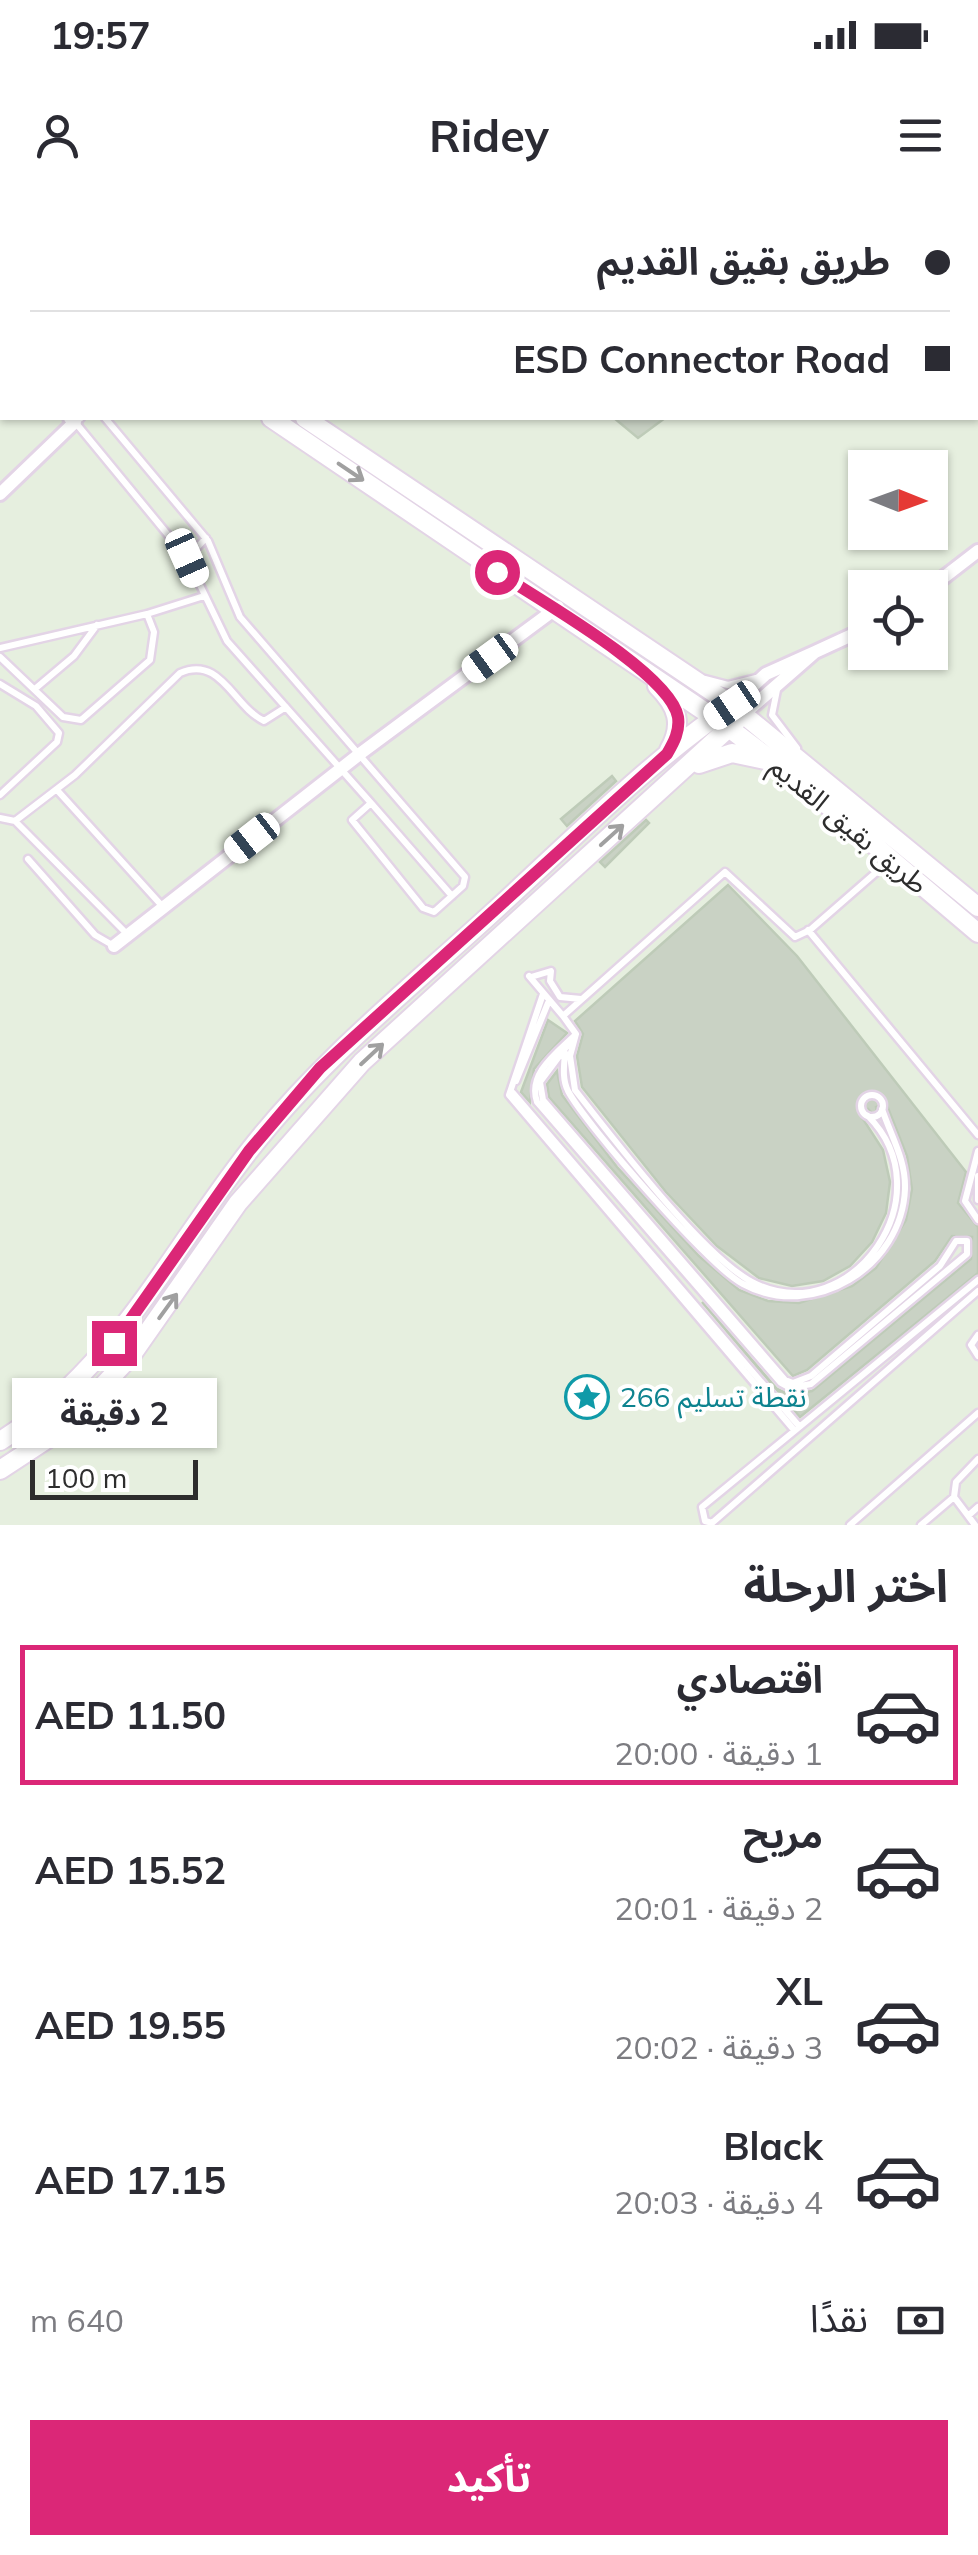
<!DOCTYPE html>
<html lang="ar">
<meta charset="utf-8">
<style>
:root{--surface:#fff;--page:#f7f7f7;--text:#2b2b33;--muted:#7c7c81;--line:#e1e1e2;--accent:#db2777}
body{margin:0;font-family:Mulish,"Noto Sans Arabic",sans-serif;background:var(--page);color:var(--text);direction:rtl;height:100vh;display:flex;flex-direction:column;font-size:38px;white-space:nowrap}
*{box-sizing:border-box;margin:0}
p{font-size:32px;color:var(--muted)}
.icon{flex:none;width:55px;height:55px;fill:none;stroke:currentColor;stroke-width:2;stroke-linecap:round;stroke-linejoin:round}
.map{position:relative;height:1325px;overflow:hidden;direction:ltr}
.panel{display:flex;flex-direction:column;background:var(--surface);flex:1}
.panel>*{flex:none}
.guide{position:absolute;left:0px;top:0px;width:980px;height:220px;box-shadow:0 2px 8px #0004;direction:rtl;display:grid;align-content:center;height:220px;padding:0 30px;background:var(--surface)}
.needle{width:65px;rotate:91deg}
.controls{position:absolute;left:848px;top:250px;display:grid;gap:20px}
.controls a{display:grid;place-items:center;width:100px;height:100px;border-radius:0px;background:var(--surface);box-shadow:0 2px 8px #0004;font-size:50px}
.scale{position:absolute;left:30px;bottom:25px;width:168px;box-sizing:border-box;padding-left:10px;border:5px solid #2d2d2d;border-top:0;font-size:28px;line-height:35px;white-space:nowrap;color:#2d2d2d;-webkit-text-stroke:8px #fff;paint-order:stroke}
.end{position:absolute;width:45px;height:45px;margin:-22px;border:12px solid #db2777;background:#fff;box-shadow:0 0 0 5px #fff}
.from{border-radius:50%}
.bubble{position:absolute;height:70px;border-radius:0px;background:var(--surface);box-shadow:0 2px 8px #0004;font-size:32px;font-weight:700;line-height:70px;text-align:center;direction:rtl}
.car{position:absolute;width:30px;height:60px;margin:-30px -15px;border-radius:12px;box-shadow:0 0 8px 2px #0007;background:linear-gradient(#fff 24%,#345 0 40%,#fff 0 76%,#345 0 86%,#fff 0)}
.guide b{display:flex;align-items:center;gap:35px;height:95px;font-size:38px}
.guide b+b{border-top:2px solid var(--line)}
.guide i{width:25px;height:25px;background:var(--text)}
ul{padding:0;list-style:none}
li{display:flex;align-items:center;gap:30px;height:140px;margin:0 20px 15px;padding:0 10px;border:5px solid transparent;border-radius:0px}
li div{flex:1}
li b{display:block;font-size:38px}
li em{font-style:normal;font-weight:700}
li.active{border-color:var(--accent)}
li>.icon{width:90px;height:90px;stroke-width:1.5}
h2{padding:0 30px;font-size:45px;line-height:120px}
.pay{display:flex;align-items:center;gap:25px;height:110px;padding:0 30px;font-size:38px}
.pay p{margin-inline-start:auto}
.cta{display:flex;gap:20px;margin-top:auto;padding:20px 30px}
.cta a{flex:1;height:115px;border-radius:0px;background:var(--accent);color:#fff;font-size:40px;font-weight:700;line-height:115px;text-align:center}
.status{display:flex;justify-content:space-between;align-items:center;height:70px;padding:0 50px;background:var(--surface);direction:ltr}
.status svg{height:28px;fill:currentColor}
header{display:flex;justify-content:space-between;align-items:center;height:130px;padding:0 30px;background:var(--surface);font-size:45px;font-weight:700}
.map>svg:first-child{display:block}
.building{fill:#c9d2c4;stroke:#becbb8;stroke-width:2.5}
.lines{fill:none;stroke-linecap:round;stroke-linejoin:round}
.service-casing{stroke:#e3d4e6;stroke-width:11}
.minor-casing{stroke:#e3d4e6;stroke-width:18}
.secondary-casing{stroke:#e3d4e6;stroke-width:22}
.service{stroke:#fff;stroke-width:6}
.minor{stroke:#fff;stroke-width:12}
.secondary{stroke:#fff;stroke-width:18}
.oneway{stroke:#a0a0a0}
.route{stroke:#db2777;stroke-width:12}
.labels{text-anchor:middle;stroke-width:8;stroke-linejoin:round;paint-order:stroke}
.street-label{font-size:28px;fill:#2d2d2d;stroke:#fff}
.culture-label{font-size:28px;fill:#0d838f;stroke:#fff;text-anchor:start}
</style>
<div class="status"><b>19:57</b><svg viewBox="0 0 49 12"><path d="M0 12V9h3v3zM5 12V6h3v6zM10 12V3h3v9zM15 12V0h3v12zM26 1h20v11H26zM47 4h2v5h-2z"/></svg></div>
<header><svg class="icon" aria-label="menu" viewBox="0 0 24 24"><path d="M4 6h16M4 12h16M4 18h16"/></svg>Ridey<svg class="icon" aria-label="person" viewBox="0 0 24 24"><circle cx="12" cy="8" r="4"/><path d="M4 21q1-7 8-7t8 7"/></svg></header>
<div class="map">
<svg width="978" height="1325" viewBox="0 0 978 1325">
<rect width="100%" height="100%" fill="#e6efdf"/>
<path class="building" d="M 614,218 L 665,218 L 638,238 Z
M 612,576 L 616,581 L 567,626 L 561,619 Z
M 646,620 L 649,623 L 605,667 L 600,662 Z
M 728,685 L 797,756 L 966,972 L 958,1003 L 978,1027 L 978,1073 L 800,1217 L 702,1102 L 777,1189 L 790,1195 L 812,1191 L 971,1059 L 972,1037 L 952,1036 L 935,1061 L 807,1170 L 793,1176 L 549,897 L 547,884 L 557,871 L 562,895 L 617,967 L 699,1056 L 739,1090 L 768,1101 L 799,1103 L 852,1086 L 876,1068 L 906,1020 L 912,989 L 907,956 L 886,903 L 876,907 L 878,919 L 868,909 L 861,916 L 883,950 L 890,982 L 886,1013 L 872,1042 L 850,1066 L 823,1081 L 792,1086 L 759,1078 L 717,1046 L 666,992 L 582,887 L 577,856 L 583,834 L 575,821 Z
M 548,820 L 567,833 L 534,869 L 530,902 L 521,892 Z"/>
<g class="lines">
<g class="service-casing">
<path id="service" d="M 81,218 L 75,222 L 187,358 L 227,441 L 371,603 L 352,620 L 423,708 L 434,712 L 463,686 L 465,677 L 240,417 L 208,341 L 105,218
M 187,358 L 206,338
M 0,448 L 147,414
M 0,457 L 63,517 L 81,520 L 150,460 L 154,432 L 147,414 L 204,396
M 705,479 L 728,485 L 756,478
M 0,484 L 36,506 L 59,533 L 57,542 L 0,595
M 36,488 L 74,456 L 97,425
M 777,490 L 772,515 L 797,548
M 57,590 L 163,707
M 371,603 L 452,696
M 0,618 L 15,621 L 126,733
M 15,621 L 75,575 L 180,473 C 221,455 233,506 264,521 L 286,507
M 28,659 L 95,735 L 114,746
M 808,730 L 978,935
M 529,776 L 563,816 L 725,672 L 795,737 L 810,730 L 888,662
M 531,777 L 551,771 L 550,781 L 560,797 L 581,799
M 543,794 L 509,895 L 794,1230
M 563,816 L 576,834 L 570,856 L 575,890 C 612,937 706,1061 756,1084 C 853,1129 946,994 868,916
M 576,834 L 540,882 L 543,900 L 785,1180 L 793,1183 L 811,1176 L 940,1066 L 956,1041 L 967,1041 L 967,1054 L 811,1184 L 790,1188 L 781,1183 L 537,902 C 527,873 558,852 576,834 Z
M 565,853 C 564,866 562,879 568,891 C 586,925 710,1067 743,1084 C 813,1122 902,1067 905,989 C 906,960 891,936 882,909
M 516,881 L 548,803
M 513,893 L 799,1226
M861 906a11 11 0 1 1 22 0a11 11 0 1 1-22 0Z
M 978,951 L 965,1001 L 978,1020
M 978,976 L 978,1000
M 978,1080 L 702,1307 L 705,1321 L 712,1323 L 978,1091
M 978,1135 L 971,1145 L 978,1156
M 969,1315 L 978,1307
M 850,1325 L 978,1213
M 921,1325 L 954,1297
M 975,1325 L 954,1297 L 956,1282 L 978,1259"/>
</g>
<g class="minor-casing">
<path id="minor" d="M 229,0 L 232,2
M 248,0 L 251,2
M 920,0 L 922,2
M 364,2 L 372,0
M 675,2 L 682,0
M 978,68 L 978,69
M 0,150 L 2,152
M 0,294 L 75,222 L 70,218
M 930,388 L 978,351
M 815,452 L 865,429
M 732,505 L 766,474 L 815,452 L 744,514
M 114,746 L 361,553 L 558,407"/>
</g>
<g class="secondary-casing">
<path id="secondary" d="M 0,29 L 2,31
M 0,54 L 2,56
M 271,218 L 729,528 L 800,582 L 978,733
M 305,218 L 732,505 L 978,707
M 657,486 C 677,506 684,524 669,550
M 699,564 L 732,553 L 765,560
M 0,1241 C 114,1171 169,1053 249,951 C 319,861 409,789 492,713 C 570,642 645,565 732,505
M 0,1270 L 61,1230 L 131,1156 L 238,1003 L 362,862 L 744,514"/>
</g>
<use href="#service" class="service"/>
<use href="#minor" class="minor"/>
<use href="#secondary" class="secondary"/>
</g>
<defs><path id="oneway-shaft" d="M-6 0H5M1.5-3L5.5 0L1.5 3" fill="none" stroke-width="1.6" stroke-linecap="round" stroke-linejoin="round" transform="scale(2.5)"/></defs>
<g class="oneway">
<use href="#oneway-shaft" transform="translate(351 272) rotate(34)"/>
<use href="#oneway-shaft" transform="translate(612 635) rotate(-42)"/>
<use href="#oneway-shaft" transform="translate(372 854) rotate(-43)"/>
<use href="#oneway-shaft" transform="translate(168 1106) rotate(-54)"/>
</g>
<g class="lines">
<path class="route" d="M 114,1143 L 249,951 L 320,868 L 667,554 C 674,542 680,531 678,517 C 670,473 536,398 497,372"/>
</g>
<defs>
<g id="sight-ring" transform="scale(2.25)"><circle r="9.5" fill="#fff" stroke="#0f9aa8" stroke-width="1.5"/><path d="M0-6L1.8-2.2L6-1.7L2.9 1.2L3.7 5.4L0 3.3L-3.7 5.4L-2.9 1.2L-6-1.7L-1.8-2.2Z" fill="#0f9aa8"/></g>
</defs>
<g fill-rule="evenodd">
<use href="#sight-ring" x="587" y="1197"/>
</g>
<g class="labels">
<g class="street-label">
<text transform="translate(849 625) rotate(40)" y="10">طريق بقيق القديم</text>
</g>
<g class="culture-label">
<text x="620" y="1207">نقطة تسليم 266</text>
</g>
</g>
</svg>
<div class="controls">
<a><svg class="needle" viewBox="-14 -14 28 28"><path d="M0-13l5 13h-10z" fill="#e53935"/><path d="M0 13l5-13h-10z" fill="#7c7c81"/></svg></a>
<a><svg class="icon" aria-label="locate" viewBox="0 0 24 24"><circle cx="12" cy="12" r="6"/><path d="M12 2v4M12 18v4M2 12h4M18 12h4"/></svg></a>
</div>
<div class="scale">100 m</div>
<i class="end from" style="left:497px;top:372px"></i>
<i class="end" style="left:114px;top:1143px"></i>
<div class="bubble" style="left:12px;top:1178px;width:205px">2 دقيقة</div>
<i class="car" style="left:187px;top:358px;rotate:156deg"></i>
<i class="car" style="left:490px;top:458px;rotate:234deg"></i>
<i class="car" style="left:732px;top:505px;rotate:236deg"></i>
<i class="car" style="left:252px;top:638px;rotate:232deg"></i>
<div class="guide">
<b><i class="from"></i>طريق بقيق القديم</b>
<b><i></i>ESD Connector Road</b>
</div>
</div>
<section class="panel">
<h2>اختر الرحلة</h2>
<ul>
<li class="active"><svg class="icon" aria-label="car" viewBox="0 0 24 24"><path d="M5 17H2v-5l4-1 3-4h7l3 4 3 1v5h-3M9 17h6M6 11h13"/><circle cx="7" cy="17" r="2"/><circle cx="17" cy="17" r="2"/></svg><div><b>اقتصادي</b><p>1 دقيقة · 20:00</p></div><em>AED 11.50</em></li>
<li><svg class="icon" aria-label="car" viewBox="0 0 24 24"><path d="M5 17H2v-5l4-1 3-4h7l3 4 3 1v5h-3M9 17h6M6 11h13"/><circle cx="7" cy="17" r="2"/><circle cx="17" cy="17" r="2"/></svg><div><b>مريح</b><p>2 دقيقة · 20:01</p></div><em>AED 15.52</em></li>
<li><svg class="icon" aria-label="car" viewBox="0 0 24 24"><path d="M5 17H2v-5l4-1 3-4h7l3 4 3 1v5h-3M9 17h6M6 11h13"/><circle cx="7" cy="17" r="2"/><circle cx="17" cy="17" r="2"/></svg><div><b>XL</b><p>3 دقيقة · 20:02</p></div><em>AED 19.55</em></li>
<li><svg class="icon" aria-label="car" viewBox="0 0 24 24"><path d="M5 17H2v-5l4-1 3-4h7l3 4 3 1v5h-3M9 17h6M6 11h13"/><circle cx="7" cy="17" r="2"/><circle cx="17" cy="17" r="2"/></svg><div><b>Black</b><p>4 دقيقة · 20:03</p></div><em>AED 17.15</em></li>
</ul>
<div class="pay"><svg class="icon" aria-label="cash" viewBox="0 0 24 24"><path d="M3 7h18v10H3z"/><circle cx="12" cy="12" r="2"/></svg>نقدًا<p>640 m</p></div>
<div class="cta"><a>تأكيد</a></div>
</section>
